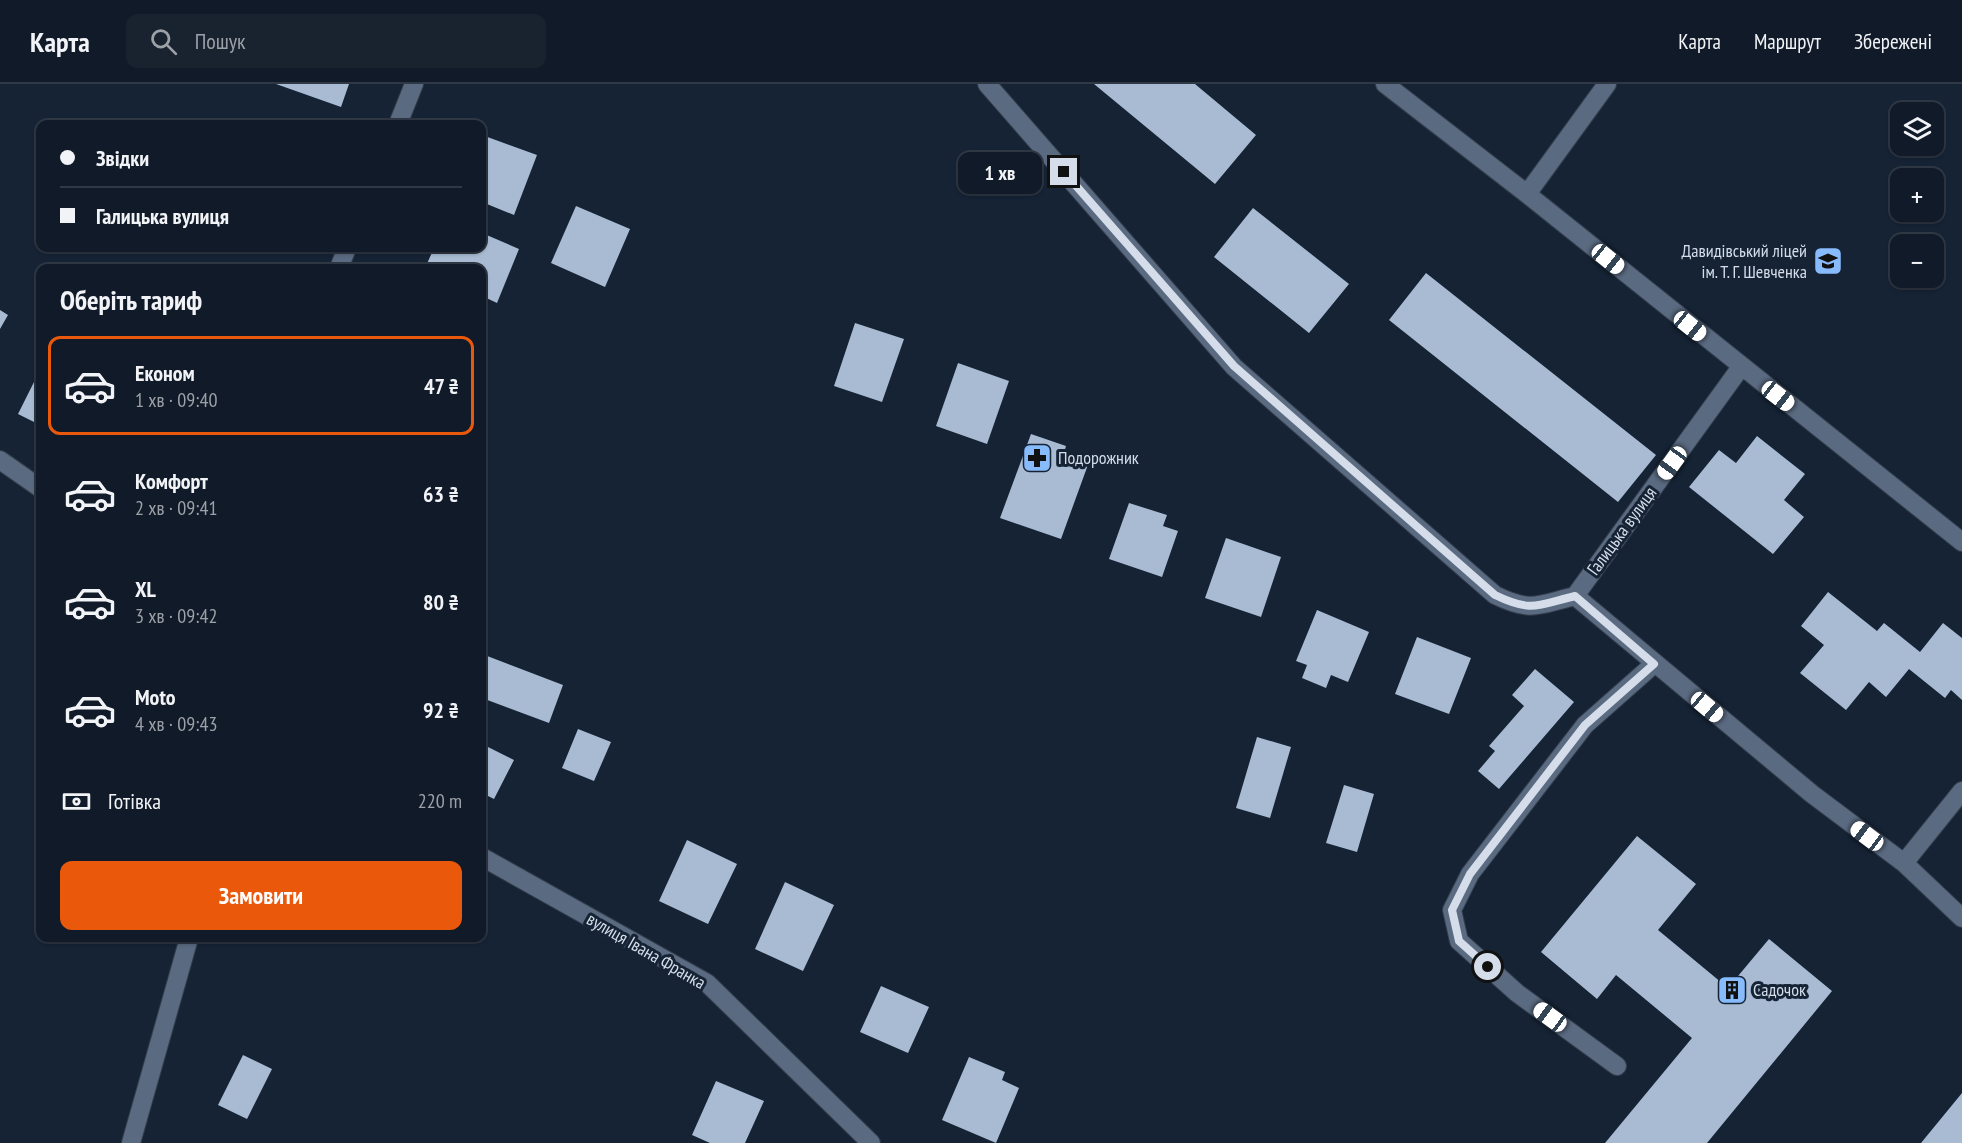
<!DOCTYPE html>
<html lang="uk">
<meta charset="utf-8">
<style>
:root{--surface:#101a28;--page:#192330;--text:#f1f3f6;--muted:#9ca1a8;--line:#303845;--accent:#ea580c}
body{margin:0;font-family:"PT Sans Narrow",sans-serif;background:var(--page);color:var(--text);height:100vh;display:flex;flex-direction:column;font-size:22px;white-space:nowrap}
*{box-sizing:border-box;margin:0}
p{font-size:20px;color:var(--muted)}
.icon{flex:none;width:33px;height:33px;fill:none;stroke:currentColor;stroke-width:2;stroke-linecap:round;stroke-linejoin:round}
.map{position:relative;flex:1;overflow:hidden}
.drawer{position:absolute;left:36px;top:180px;width:450px;height:678px;display:flex;flex-direction:column;background:var(--surface);border-radius:12px;box-shadow:0 2px 4px #0004,0 0 0 2px var(--line)}
.drawer>*{flex:none}
.hud{position:absolute;left:36px;top:36px;width:450px;height:132px;border-radius:12px;box-shadow:0 2px 4px #0004,0 0 0 2px var(--line);display:grid;align-content:center;height:132px;padding:0 24px;background:var(--surface)}
.controls{position:absolute;left:1890px;top:18px;display:grid;gap:12px}
.controls a{display:grid;place-items:center;width:54px;height:54px;border-radius:12px;background:var(--surface);box-shadow:0 2px 4px #0004,0 0 0 2px var(--line);font-size:30px}
.end{position:absolute;width:27px;height:27px;margin:-14px;border:8px solid #d4dde9;background:#111;box-shadow:0 0 0 3px #111}
.from{border-radius:50%}
.bubble{position:absolute;height:42px;border-radius:12px;background:var(--surface);box-shadow:0 2px 4px #0004,0 0 0 2px var(--line);font-size:20px;font-weight:800;line-height:42px;text-align:center}
.car{position:absolute;width:18px;height:36px;margin:-18px -9px;border-radius:8px;box-shadow:0 0 4px 2px #0007;background:linear-gradient(#fff 24%,#345 0 40%,#fff 0 76%,#345 0 86%,#fff 0)}
.hud b{display:flex;align-items:center;gap:21px;height:57px;font-size:22px}
.hud b+b{border-top:2px solid var(--line)}
.hud i{width:15px;height:15px;background:var(--text)}
ul{padding:0;list-style:none}
li{display:flex;align-items:center;gap:18px;height:99px;margin:0 12px 9px;padding:0 12px;border:3px solid transparent;border-radius:12px}
li div{flex:1}
li b{display:block;font-size:22px}
li em{font-style:normal;font-weight:800}
li.current{border-color:var(--accent)}
li>.icon{width:54px;height:54px;stroke-width:1.5}
h2{padding:0 24px;font-size:27px;line-height:72px}
.pay{display:flex;align-items:center;gap:15px;height:66px;padding:0 24px;font-size:22px}
.pay p{margin-inline-start:auto}
.action{display:flex;gap:12px;margin-top:auto;padding:12px 24px}
.action a{flex:1;height:69px;border-radius:12px;background:var(--accent);color:#fff;font-size:24px;font-weight:800;line-height:69px;text-align:center}
header{display:flex;align-items:center;gap:36px;box-sizing:border-box;height:84px;padding:0 30px;background:var(--surface);border-bottom:2px solid var(--line)}
header strong{font-size:28px}
nav{display:flex;gap:33px;margin-inline-start:auto;font-size:21px}
.search{width:420px;height:54px;background:var(--page);display:flex;align-items:center;gap:15px;box-sizing:border-box;padding:0 21px;border-radius:12px;color:var(--muted);font-size:22px}
.map>svg:first-child{display:block}
.building{fill:#a8bbd2}
.lines{fill:none;stroke-linecap:round;stroke-linejoin:round}
.minor-casing{stroke:#343e4d;stroke-width:20}
.minor{stroke:#5a6a80;stroke-width:18}
.route{stroke:#d4dde9;stroke-width:8}
.labels{text-anchor:middle;stroke-width:6;stroke-linejoin:round;paint-order:stroke}
.poi-label{font-size:18px;fill:#d4dde9;stroke:#152335;text-anchor:start}
.street-label{font-size:18px;fill:#d4dde9;stroke:#152335}
</style>
<header>
<strong>Карта</strong>
<div class="search"><svg class="icon" aria-label="search" viewBox="0 0 24 24"><circle cx="10" cy="10" r="6"/><path d="M15 15l6 6"/></svg>Пошук</div>
<nav><a>Карта</a><a>Маршрут</a><a>Збережені</a></nav>
</header>
<div class="map">
<svg width="1962" height="1059" viewBox="0 0 1962 1059">
<rect width="100%" height="100%" fill="#152335"/>
<path class="building" d="M 276,0 L 349,0 L 341,23 Z
M 1094,0 L 1195,0 L 1256,51 L 1215,100 Z
M 482,51 L 537,71 L 514,131 L 482,118 Z
M 576,122 L 630,145 L 605,203 L 551,179 Z
M 1253,124 L 1349,200 L 1309,249 L 1214,173 Z
M 482,149 L 519,165 L 497,219 L 482,212 L 482,184 L 425,184 L 434,164 L 482,164 Z
M 1426,189 L 1656,371 L 1618,418 L 1389,236 Z
M 0,226 L 8,231 L 0,245 Z
M 855,239 L 904,255 L 882,318 L 834,302 Z
M 958,279 L 1009,297 L 987,360 L 936,342 Z
M 40,286 L 40,341 L 18,330 Z
M 1031,350 L 1066,362 L 1064,369 L 1089,378 L 1061,455 L 1000,434 Z
M 1757,352 L 1805,390 L 1784,416 L 1804,433 L 1773,470 L 1689,403 L 1719,366 L 1736,379 Z
M 1129,419 L 1167,431 L 1163,442 L 1178,447 L 1162,493 L 1109,475 Z
M 1226,454 L 1281,473 L 1261,533 L 1205,514 Z
M 1828,508 L 1877,547 L 1884,539 L 1920,568 L 1943,539 L 1962,554 L 1962,616 L 1951,606 L 1945,614 L 1909,585 L 1886,613 L 1869,598 L 1846,626 L 1800,589 L 1824,561 L 1801,542 Z
M 1317,526 L 1369,548 L 1348,598 L 1331,591 L 1326,604 L 1302,594 L 1307,581 L 1296,577 Z
M 1417,553 L 1471,574 L 1449,630 L 1395,610 Z
M 482,570 L 563,601 L 549,639 L 482,614 Z
M 1535,585 L 1574,618 L 1499,705 L 1478,687 L 1495,667 L 1489,662 L 1524,622 L 1512,611 Z
M 578,645 L 611,658 L 594,697 L 562,684 Z
M 1257,653 L 1291,663 L 1270,734 L 1236,724 Z
M 486,662 L 514,676 L 494,715 L 482,709 L 482,671 Z
M 1344,701 L 1374,710 L 1357,768 L 1326,759 Z
M 1637,752 L 1696,800 L 1658,846 L 1728,904 L 1769,855 L 1832,907 L 1707,1059 L 1605,1059 L 1692,954 L 1616,891 L 1597,915 L 1541,868 Z
M 687,756 L 737,780 L 708,840 L 659,817 Z
M 785,798 L 834,821 L 803,887 L 755,865 Z
M 881,902 L 929,923 L 908,969 L 860,948 Z
M 243,971 L 272,985 L 247,1035 L 218,1021 Z
M 969,973 L 1005,988 L 1002,996 L 1019,1004 L 996,1059 L 942,1036 Z
M 716,997 L 764,1017 L 745,1059 L 710,1059 L 692,1051 Z
M 1962,1009 L 1962,1059 L 1921,1059 Z"/>
<g class="lines">
<g class="minor-casing">
<path id="minor" d="M 987,0 L 1234,283 L 1495,511 C 1532,529 1538,521 1575,512 L 1741,283
M 1385,0 L 1527,110 L 1962,458
M 398,40 L 414,0
M 1527,110 L 1607,0
M 339,184 L 347,164
M 0,376 L 40,404
M 1575,512 L 1812,710 L 1904,779 L 1962,707
M 482,773 L 707,899 L 871,1059
M 1904,779 L 1962,834
M 1617,982 L 1517,909 L 1459,857 L 1452,826 L 1470,790 L 1585,641 L 1654,580
M 131,1059 L 189,854"/>
</g>
<use href="#minor" class="minor"/>
</g>
<g class="lines">
<path class="route" d="M 1064,88 L 1234,282 L 1495,511 C 1532,529 1538,521 1575,512 L 1654,580 L 1585,641 L 1470,790 L 1452,826 L 1459,857 L 1488,883"/>
</g>
<defs>
<g id="school-square" transform="scale(1.5)"><rect x="-9" y="-9" width="18" height="18" rx="4" fill="#88bbfc" stroke="#152335"/><path d="M0-5L7-2L0 1L-7-2ZM-4 1L0 2.5L4 1V4Q0 6-4 4Z" fill="#111"/></g>
<g id="pharmacy-square" transform="scale(1.5)"><rect x="-9" y="-9" width="18" height="18" rx="4" fill="#88bbfc" stroke="#152335"/><path d="M-2-6h4v4h4v4h-4v4h-4v-4h-4v-4h4Z" fill="#111"/></g>
<g id="building-square" transform="scale(1.5)"><rect x="-9" y="-9" width="18" height="18" rx="4" fill="#88bbfc" stroke="#152335"/><path d="M-4-6H4V6H1V3H-1V6H-4ZM-2.5-4.3h1.7v1.8h-1.7ZM.8-4.3h1.7v1.8H.8ZM-2.5-1h1.7V.8h-1.7ZM.8-1h1.7V.8H.8Z" fill="#111"/></g>
</defs>
<g fill-rule="evenodd">
<use href="#school-square" x="1828" y="177"/>
<use href="#pharmacy-square" x="1037" y="374"/>
<use href="#building-square" x="1732" y="906"/>
</g>
<g class="labels">
<g class="poi-label">
<text x="1807" y="173" text-anchor="end">Давидівський ліцей<tspan x="1807" dy="21">ім. Т. Г. Шевченка</tspan></text>
<text x="1058" y="380">Подорожник</text>
<text x="1753" y="912">Садочок</text>
</g>
<g class="street-label">
<text transform="translate(1622 447) rotate(-54)" y="6">Галицька вулиця</text>
<text transform="translate(646 867) rotate(30)" y="6">вулиця Івана Франка</text>
</g>
</g>
</svg>
<div class="controls">
<a><svg class="icon" aria-label="layers" viewBox="0 0 24 24"><path d="M12 4l9 5-9 5-9-5zM3 14l9 5 9-5"/></svg></a>
<a>+</a>
<a>−</a>
</div>
<i class="end from" style="left:1488px;top:883px"></i>
<i class="end" style="left:1064px;top:88px"></i>
<div class="bubble" style="left:958px;top:68px;width:84px">1 хв</div>
<i class="car" style="left:1608px;top:175px;rotate:129deg"></i>
<i class="car" style="left:1690px;top:242px;rotate:129deg"></i>
<i class="car" style="left:1778px;top:312px;rotate:128deg"></i>
<i class="car" style="left:1672px;top:379px;rotate:216deg"></i>
<i class="car" style="left:1707px;top:623px;rotate:130deg"></i>
<i class="car" style="left:1867px;top:752px;rotate:307deg"></i>
<i class="car" style="left:1550px;top:933px;rotate:306deg"></i>
<div class="hud">
<b><i class="from"></i>Звідки</b>
<b><i></i>Галицька вулиця</b>
</div>
<section class="drawer">
<h2>Оберіть тариф</h2>
<ul>
<li class="current"><svg class="icon" aria-label="car" viewBox="0 0 24 24"><path d="M5 17H2v-5l4-1 3-4h7l3 4 3 1v5h-3M9 17h6M6 11h13"/><circle cx="7" cy="17" r="2"/><circle cx="17" cy="17" r="2"/></svg><div><b>Економ</b><p>1 хв · 09:40</p></div><em>47 ₴</em></li>
<li><svg class="icon" aria-label="car" viewBox="0 0 24 24"><path d="M5 17H2v-5l4-1 3-4h7l3 4 3 1v5h-3M9 17h6M6 11h13"/><circle cx="7" cy="17" r="2"/><circle cx="17" cy="17" r="2"/></svg><div><b>Комфорт</b><p>2 хв · 09:41</p></div><em>63 ₴</em></li>
<li><svg class="icon" aria-label="car" viewBox="0 0 24 24"><path d="M5 17H2v-5l4-1 3-4h7l3 4 3 1v5h-3M9 17h6M6 11h13"/><circle cx="7" cy="17" r="2"/><circle cx="17" cy="17" r="2"/></svg><div><b>XL</b><p>3 хв · 09:42</p></div><em>80 ₴</em></li>
<li><svg class="icon" aria-label="car" viewBox="0 0 24 24"><path d="M5 17H2v-5l4-1 3-4h7l3 4 3 1v5h-3M9 17h6M6 11h13"/><circle cx="7" cy="17" r="2"/><circle cx="17" cy="17" r="2"/></svg><div><b>Moto</b><p>4 хв · 09:43</p></div><em>92 ₴</em></li>
</ul>
<div class="pay"><svg class="icon" aria-label="cash" viewBox="0 0 24 24"><path d="M3 7h18v10H3z"/><circle cx="12" cy="12" r="2"/></svg>Готівка<p>220 m</p></div>
<div class="action"><a>Замовити</a></div>
</section>
</div>
